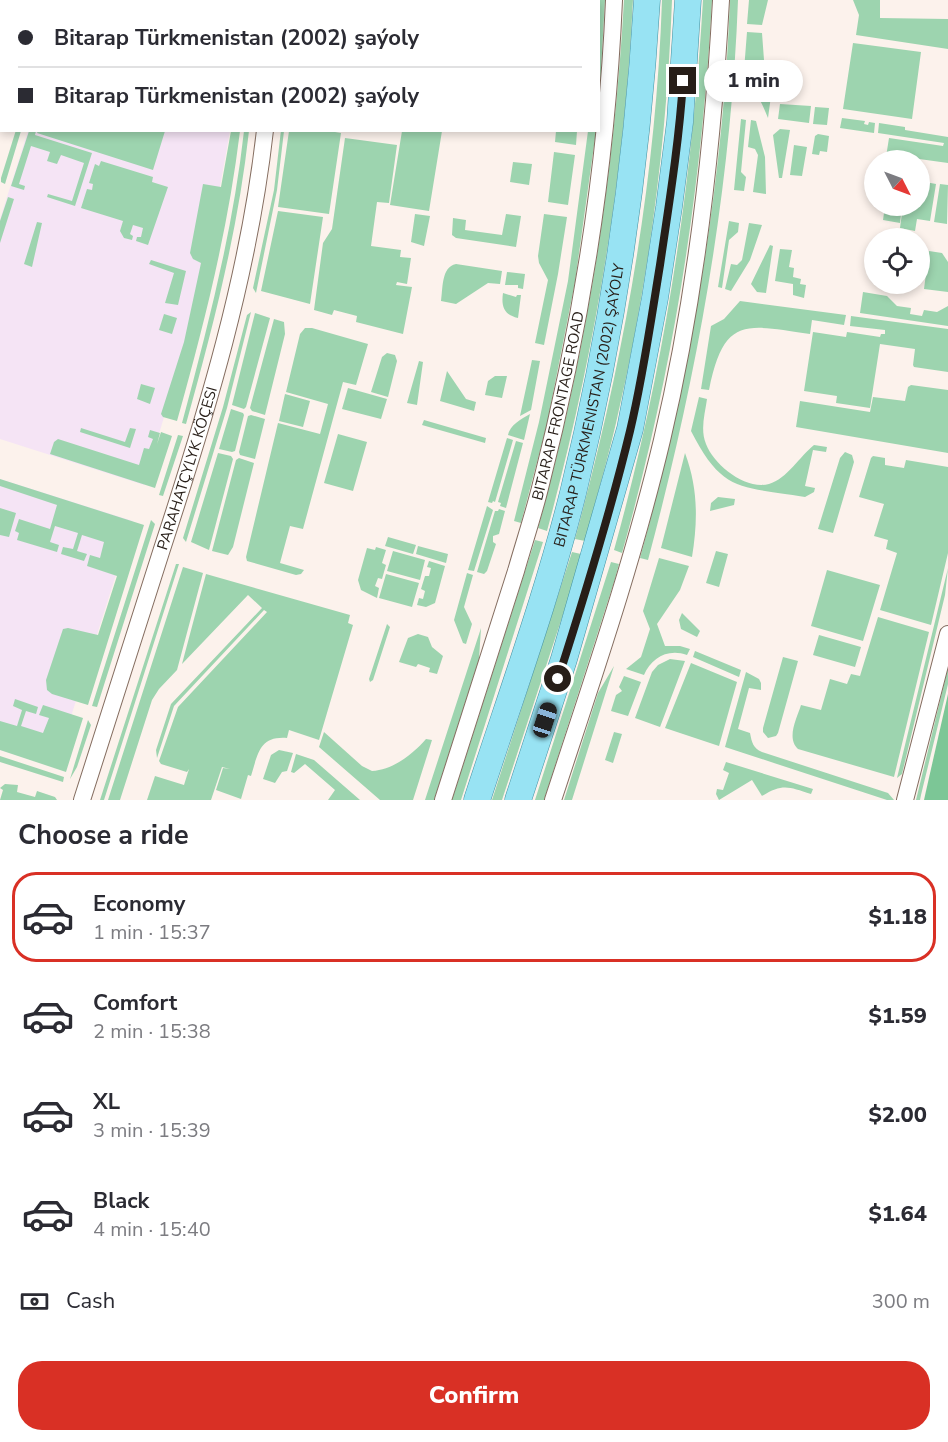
<!DOCTYPE html>
<meta charset="utf-8">
<style>
:root{--surface:#fff;--page:#f2f2f3;--text:#2b2b33;--muted:#7c7c81;--line:#e1e1e2;--accent:#d93025}
body{margin:0;font-family:"Nunito Sans",sans-serif;background:var(--page);color:var(--text);height:100vh;display:flex;flex-direction:column;font-size:22px;white-space:nowrap}
*{box-sizing:border-box;margin:0}
p{font-size:20px;color:var(--muted)}
.icon{flex:none;width:33px;height:33px;fill:none;stroke:currentColor;stroke-width:2;stroke-linecap:round;stroke-linejoin:round}
.map{position:relative;height:800px;overflow:hidden}
.panel{display:flex;flex-direction:column;background:var(--surface);flex:1}
.panel>*{flex:none}
.guide{position:absolute;left:0px;top:0px;width:600px;height:132px;box-shadow:0 3px 9px #0003;display:grid;align-content:center;height:132px;padding:0 18px;background:var(--surface)}
.needle{width:39px;rotate:132deg}
.tools{position:absolute;left:864px;top:150px;display:grid;gap:12px}
.tools a{display:grid;place-items:center;width:66px;height:66px;border-radius:50%;background:var(--surface);box-shadow:0 3px 9px #0003;font-size:30px}
.end{position:absolute;width:27px;height:27px;margin:-14px;border:8px solid #271e18;background:#fff;box-shadow:0 0 0 3px #fff}
.from{border-radius:50%}
.bubble{position:absolute;height:42px;border-radius:21px;background:var(--surface);box-shadow:0 3px 9px #0003;font-size:20px;font-weight:800;line-height:42px;text-align:center}
.car{position:absolute;width:18px;height:36px;margin:-18px -9px;border-radius:8px;box-shadow:0 0 4px 2px #0007;background:linear-gradient(#222 24%,#8ab4d8 0 40%,#222 0 76%,#8ab4d8 0 86%,#222 0)}
.guide b{display:flex;align-items:center;gap:21px;height:57px;font-size:22px}
.guide b+b{border-top:2px solid var(--line)}
.guide i{width:15px;height:15px;background:var(--text)}
ul{padding:0;list-style:none}
li{display:flex;align-items:center;gap:18px;height:90px;margin:0 12px 9px;padding:0 6px;border:3px solid transparent;border-radius:24px}
li div{flex:1}
li b{display:block;font-size:22px}
li em{font-style:normal;font-weight:800}
li.active{border-color:var(--accent)}
li>.icon{width:54px;height:54px;stroke-width:1.5}
h2{padding:0 18px;font-size:27px;line-height:72px}
.pay{display:flex;align-items:center;gap:15px;height:66px;padding:0 18px;font-size:22px}
.pay p{margin-inline-start:auto}
.button{display:flex;gap:12px;margin-top:auto;padding:12px 18px}
.button a{flex:1;height:69px;border-radius:24px;background:var(--accent);color:#fff;font-size:24px;font-weight:800;line-height:69px;text-align:center}
.map>svg:first-child{display:block}
.education{fill:#f5e4f5}
.green{fill:#9dd4af}
.forest{fill:#7cc696}
.lines{fill:none;stroke-linecap:round;stroke-linejoin:round}
.minor-casing{stroke:#846d60;stroke-width:18}
.primary-casing{stroke:#4492a1;stroke-width:27}
.minor{stroke:#fff;stroke-width:16}
.primary{stroke:#98e3f3;stroke-width:26}
.route{stroke:#271e18;stroke-width:8}
.labels{text-anchor:middle;stroke-width:4.5;stroke-linejoin:round;paint-order:stroke}
.street-label{font-size:15px;fill:#271e18;stroke:#fcf2ec}
</style>
<div class="map">
<svg width="948" height="800" viewBox="0 0 948 800">
<rect width="100%" height="100%" fill="#fcf2ec"/>
<path class="education" d="M 28,131 L 230,131 L 201,291 L 144,485 L 0,439 L 0,219 Z
M 0,479 L 133,521 L 55,767 L 0,750 Z"/>
<path class="green" d="M 69,0 L 245,0 L 245,1 L 68,1 Z
M 598,0 L 605,0 L 599,105 L 598,2 Z
M 624,0 L 633,0 C 624,180 594,357 547,531 L 538,528 C 586,356 614,179 624,0 Z
M 662,0 L 672,0 C 667,141 648,285 616,423 C 607,462 595,502 585,541 L 575,539 C 623,363 656,182 662,0 Z
M 703,0 L 712,0 C 702,187 673,372 622,553 L 614,550 C 664,371 692,186 703,0 Z
M 730,0 L 738,0 C 731,189 697,377 648,560 L 640,558 C 690,376 723,188 730,0 Z
M 749,0 L 768,0 L 762,25 L 747,24 Z
M 853,0 L 880,0 L 880,18 L 948,19 L 948,49 L 856,35 L 859,15 Z
M 747,32 L 762,33 L 764,60 L 771,96 L 768,118 C 762,104 757,89 743,83 Z
M 853,43 L 921,52 L 912,119 L 843,109 Z
M 780,104 L 811,106 L 809,123 L 778,119 Z
M 815,107 L 829,108 L 827,125 L 813,124 Z
M 842,118 L 865,121 L 864,124 L 868,125 L 869,122 L 875,123 L 874,133 L 840,128 Z
M 741,119 L 746,120 L 741,172 L 746,177 L 744,191 L 734,190 Z
M 751,120 L 756,121 L 765,157 L 766,194 L 753,192 L 758,155 L 755,149 L 748,147 Z
M 879,123 L 905,127 L 905,130 L 948,137 L 948,163 L 912,158 L 911,160 L 888,160 L 886,157 L 889,138 L 943,146 L 944,143 L 878,133 Z
M 780,129 L 790,130 L 782,178 L 779,178 L 773,135 Z
M 16,130 L 21,131 L 5,184 L 1,182 L 1,178 Z
M 281,130 L 284,131 L 277,190 L 256,293 L 253,288 L 274,190 Z
M 323,130 L 341,133 L 329,214 L 278,207 L 289,131 Z
M 29,131 L 36,131 L 35,135 L 92,153 L 75,206 L 47,197 L 48,194 L 72,201 L 84,163 L 61,155 L 57,164 L 47,161 L 50,152 L 31,146 L 19,184 L 25,186 L 24,190 L 11,186 Z
M 38,131 L 38,130 L 165,131 L 153,170 L 37,133 Z
M 231,131 L 240,131 C 228,230 204,325 177,421 L 163,417 L 161,414 L 184,342 L 201,263 L 193,259 L 190,253 L 203,184 L 221,187 Z
M 244,131 L 249,131 C 238,231 213,327 186,424 L 182,423 C 208,326 233,230 244,131 Z
M 402,131 L 442,131 L 429,211 L 390,205 Z
M 556,131 L 577,131 L 576,145 L 555,142 Z
M 588,131 L 596,131 L 575,282 L 547,424 L 521,523 L 514,521 L 539,422 L 568,281 Z
M 818,134 L 829,136 L 827,152 L 820,151 L 819,155 L 812,154 L 815,136 Z
M 345,138 L 397,145 L 389,203 L 377,202 L 371,246 L 401,250 L 400,257 L 411,258 L 407,284 L 397,282 L 396,285 L 412,287 L 403,334 L 356,322 L 357,316 L 334,310 L 332,315 L 314,310 L 323,243 L 332,229 Z
M 794,145 L 807,147 L 802,176 L 790,175 Z
M 554,152 L 575,155 L 568,205 L 548,202 Z
M 101,161 L 153,177 L 152,182 L 168,187 L 148,245 L 136,241 L 137,237 L 141,237 L 143,228 L 133,225 L 130,234 L 133,236 L 132,240 L 124,238 L 120,231 L 123,221 L 81,208 L 87,189 L 92,190 L 93,184 L 89,183 L 95,164 L 99,166 Z
M 513,162 L 532,164 L 529,185 L 510,182 Z
M 920,181 L 936,184 L 930,221 L 917,219 L 915,231 L 900,228 L 903,206 L 920,206 Z
M 940,184 L 948,185 L 947,224 L 934,222 Z
M 8,197 L 14,199 L 0,243 L 0,221 Z
M 885,206 L 902,206 L 900,223 L 883,220 Z
M 278,211 L 323,217 L 310,304 L 261,291 Z
M 415,214 L 430,216 L 424,246 L 411,242 Z
M 506,214 L 521,216 L 516,247 L 456,238 L 452,235 L 453,218 L 466,220 L 465,230 L 502,235 Z
M 544,214 L 567,217 L 558,274 L 544,345 L 535,343 L 548,280 L 539,263 L 538,256 Z
M 729,221 L 739,223 L 738,232 L 729,240 L 722,288 L 718,287 Z
M 37,222 L 42,223 L 32,267 L 24,264 Z
M 749,223 L 762,225 L 750,260 L 731,291 L 725,289 L 731,264 L 737,265 L 742,260 Z
M 770,245 L 773,246 L 766,293 L 757,292 L 751,284 Z
M 780,249 L 792,250 L 789,267 L 794,268 L 793,277 L 801,279 L 800,284 L 806,285 L 804,298 L 793,295 L 793,284 L 775,281 Z
M 929,251 L 942,253 L 948,262 L 948,292 L 924,289 Z
M 151,260 L 186,271 L 178,305 L 165,303 L 174,273 L 149,264 Z
M 456,264 L 502,271 L 500,284 L 488,283 L 456,304 L 441,301 C 443,289 441,267 456,264 Z
M 507,272 L 525,274 L 523,289 L 518,288 L 518,285 L 505,285 Z
M 863,292 L 887,296 L 897,306 L 911,308 L 910,314 L 922,316 L 924,310 L 937,312 L 948,306 L 948,326 L 860,313 Z
M 503,293 L 516,297 L 517,295 L 521,295 L 518,318 C 504,315 501,306 503,293 Z
M 740,301 L 846,315 L 844,325 L 812,320 L 810,334 C 744,324 724,317 709,390 L 701,389 L 711,326 L 724,319 Z
M 251,312 L 227,408 L 186,542 L 183,538 L 223,407 L 247,315 Z
M 255,313 L 270,318 L 246,407 L 244,409 L 232,405 Z
M 164,314 L 177,318 L 172,334 L 159,330 Z
M 851,316 L 948,329 L 948,372 L 914,367 L 913,365 L 915,349 L 880,344 L 870,408 L 836,403 L 837,396 L 804,391 L 813,332 L 846,337 L 847,332 L 880,337 L 881,334 L 885,334 L 885,330 L 850,326 Z
M 274,319 L 284,322 L 285,334 L 265,415 L 252,411 L 250,408 Z
M 305,328 L 312,328 L 368,344 L 356,385 L 343,382 L 303,529 L 290,526 L 280,563 L 304,570 L 301,574 L 296,575 L 247,561 L 246,557 L 278,423 L 320,434 L 328,404 L 286,392 L 300,334 Z
M 387,353 L 395,355 L 397,361 L 388,397 L 371,392 L 382,357 Z
M 532,360 L 540,361 L 531,410 L 520,416 Z
M 419,361 L 423,362 L 417,405 L 407,403 Z
M 447,371 L 466,399 L 476,402 L 474,411 L 440,401 Z
M 495,376 L 507,376 L 502,398 L 485,395 L 488,381 Z
M 141,384 L 155,388 L 150,404 L 137,399 Z
M 911,385 L 948,390 L 948,453 L 796,427 L 800,401 L 870,412 L 873,397 L 905,401 L 908,387 Z
M 348,388 L 387,399 L 381,419 L 342,409 Z
M 285,394 L 310,401 L 303,427 L 279,421 Z
M 699,397 L 707,399 C 705,414 700,429 706,444 C 714,465 745,490 769,484 C 787,479 800,456 814,445 L 827,447 L 826,452 L 813,450 L 805,486 L 815,488 L 814,492 L 805,497 C 741,486 723,494 691,431 Z
M 231,409 L 243,413 L 244,415 L 235,451 L 232,452 L 219,449 Z
M 530,414 L 524,440 L 508,435 C 510,425 521,419 530,414 Z
M 251,415 L 265,419 L 255,459 L 240,455 L 239,452 L 248,416 Z
M 424,420 L 486,438 L 485,443 L 422,425 Z
M 81,428 L 125,442 L 130,428 L 136,429 L 130,448 L 80,432 Z
M 150,430 L 160,433 L 157,444 L 161,432 L 172,436 L 155,488 L 50,454 L 54,442 L 58,439 L 139,465 L 144,448 L 149,449 L 153,439 L 148,437 Z
M 338,434 L 367,442 L 353,491 L 324,483 Z
M 178,435 L 183,436 L 163,496 L 159,495 Z
M 507,438 L 513,440 L 495,502 L 493,501 L 492,503 L 488,502 Z
M 516,441 L 523,443 L 506,508 L 500,506 L 501,503 L 498,502 Z
M 845,452 L 852,455 L 854,462 L 833,533 L 818,529 L 840,458 Z
M 218,453 L 231,456 L 233,459 L 209,550 L 191,542 Z
M 685,453 C 698,488 698,520 692,557 L 661,548 Z
M 873,456 L 885,458 L 885,465 L 904,468 L 906,460 L 948,467 L 948,553 L 931,625 L 880,610 L 897,553 L 886,549 L 888,540 L 874,536 L 884,504 L 859,497 L 871,458 Z
M 239,458 L 254,463 L 233,547 L 228,555 L 212,551 L 236,460 Z
M 0,479 L 144,525 L 88,705 L 52,694 L 47,690 L 46,680 L 63,629 L 68,628 L 98,635 L 117,576 L 87,566 L 90,555 L 100,558 L 104,542 L 82,535 L 77,551 L 87,554 L 84,561 L 61,554 L 63,547 L 73,549 L 78,533 L 55,526 L 50,542 L 59,545 L 57,552 L 17,540 L 19,533 L 15,531 L 19,519 L 50,529 L 57,505 L 0,486 Z
M 718,497 L 735,499 L 734,505 L 710,511 L 711,503 Z
M 487,506 L 493,510 L 474,571 L 468,570 Z
M 0,508 L 16,513 L 9,537 L 0,535 Z
M 499,509 L 505,511 L 499,534 L 493,536 L 493,542 L 496,544 L 487,571 L 484,574 L 477,572 L 495,511 L 498,511 Z
M 151,520 L 155,524 L 97,707 L 92,706 Z
M 388,537 L 416,545 L 413,554 L 385,546 Z
M 535,540 L 543,542 L 461,800 L 452,800 Z
M 418,546 L 448,554 L 446,563 L 416,554 Z
M 376,547 L 386,550 L 382,563 L 386,565 L 382,579 L 378,578 L 375,586 L 379,588 L 377,598 L 361,590 L 358,580 L 367,548 L 375,550 Z
M 393,551 L 425,560 L 420,580 L 387,571 Z
M 716,551 L 728,554 L 719,587 L 706,583 Z
M 572,552 L 581,554 L 575,578 L 502,800 L 492,800 Z
M 659,558 L 689,566 L 680,590 L 657,624 L 665,646 L 680,646 L 690,649 L 687,655 C 668,648 651,658 644,675 L 626,669 L 641,657 L 650,629 L 643,611 Z
M 429,561 L 445,566 L 435,603 L 426,607 L 417,605 L 419,598 L 423,599 L 425,591 L 421,589 L 425,576 L 429,576 L 431,568 L 427,567 Z
M 611,562 L 619,564 L 615,579 L 544,800 L 535,800 Z
M 176,564 L 179,564 L 104,800 L 100,800 Z
M 183,567 L 203,573 L 177,670 L 159,689 L 152,700 L 120,800 L 108,800 Z
M 948,568 L 945,595 L 902,774 L 897,778 Z
M 827,570 L 880,585 L 863,641 L 811,626 Z
M 467,573 L 473,575 L 464,607 L 472,624 L 466,644 L 463,643 L 454,620 Z
M 206,574 L 350,615 L 348,623 L 353,625 L 319,740 L 289,730 L 287,738 C 259,736 258,754 251,776 L 248,775 L 241,799 L 216,790 L 223,768 L 230,769 L 222,767 L 211,800 L 147,800 L 155,776 L 184,785 L 189,769 L 187,772 L 161,764 L 159,761 L 178,707 L 267,612 L 264,610 L 174,706 L 157,758 L 156,750 L 171,704 L 262,608 L 248,595 L 182,664 Z
M 386,574 L 419,583 L 412,607 L 379,598 Z
M 682,613 L 700,631 L 697,637 L 681,629 L 679,620 Z
M 878,617 L 929,632 L 894,777 L 798,749 C 786,738 797,718 801,705 L 821,710 L 830,679 L 847,684 L 851,674 L 860,676 Z
M 387,624 L 390,627 L 373,680 L 370,682 L 369,679 Z
M 481,628 L 479,659 L 434,800 L 425,800 Z
M 418,634 L 428,637 L 432,647 L 443,656 L 437,674 L 429,672 L 430,668 L 418,664 L 416,667 L 399,662 L 408,638 Z
M 819,635 L 861,647 L 855,667 L 813,655 Z
M 695,651 L 741,670 L 739,677 L 693,657 Z
M 783,657 L 798,661 L 778,733 L 776,736 L 768,738 L 763,732 L 763,728 Z
M 670,659 L 685,661 L 660,727 L 635,718 L 652,672 L 658,665 Z
M 691,663 L 737,682 L 719,746 L 665,728 Z
M 614,666 L 572,800 L 564,800 L 598,693 Z
M 948,668 L 948,684 L 921,795 L 920,800 L 916,800 Z
M 746,672 L 759,679 L 761,683 L 761,690 L 749,688 L 738,729 L 750,733 C 752,743 753,748 762,752 L 888,793 L 894,800 L 887,800 L 725,747 Z
M 624,676 L 641,682 L 628,716 L 611,711 L 616,695 L 622,691 L 619,687 Z
M 15,699 L 38,707 L 36,714 L 26,711 L 21,726 L 43,733 L 49,718 L 39,715 L 43,705 L 83,718 L 66,772 L 0,750 L 0,721 L 17,726 L 22,710 L 13,706 Z
M 88,720 L 91,725 L 77,767 L 70,779 Z
M 324,732 L 362,766 L 372,771 C 393,770 413,754 426,739 L 432,740 L 413,800 L 380,800 L 319,747 Z
M 614,732 L 622,734 L 613,763 L 605,760 Z
M 279,750 L 293,753 L 287,771 L 282,772 L 275,783 L 263,779 L 271,755 Z
M 296,754 L 314,760 L 360,800 L 328,800 L 335,790 L 305,764 L 294,773 L 291,772 Z
M 0,756 L 64,777 L 63,782 L 0,762 Z
M 726,762 L 813,789 L 811,794 C 789,787 783,783 762,796 L 752,780 L 719,800 L 716,794 L 717,789 L 723,790 L 729,773 L 723,770 Z
M 5,784 L 18,785 L 17,792 L 35,797 L 37,791 L 55,797 L 57,800 L 0,800 L 3,790 L 0,788 Z"/>
<path class="forest" d="M 948,694 L 948,800 L 924,800 L 926,791 Z"/>
<g class="lines">
<g class="minor-casing">
<g id="minor">
<path d="M 271,0 L 271,2"/>
<path d="M 26,2 L 27,0"/>
<path d="M 0,85 L 2,80"/>
<path id="s1" d="M 82,800 C 109,716 135,632 162,549 C 207,412 249,274 265,130"/>
<path id="s2" d="M 443,800 C 467,724 492,648 516,571 C 524,543 533,516 540,488 C 581,328 607,165 614,0"/>
<path d="M 553,800 C 592,681 633,562 662,440 C 696,296 713,147 721,0"/>
<path d="M 905,800 L 948,634"/>
</g>
</g>
<g class="primary-casing">
<g id="primary">
<path id="s3" d="M 477,800 C 510,698 547,597 573,493 C 613,330 637,167 647,0"/>
<path d="M 518,800 L 564,659 L 630,429 L 655,298 L 669,207 L 680,122 L 688,0"/>
</g>
</g>
<use href="#minor" class="minor"/>
<use href="#primary" class="primary"/>
</g>
<g class="lines">
<path class="route" d="M 558,679 C 584,598 610,514 630,431 C 643,377 651,320 660,265 C 669,204 679,143 683,81"/>
</g>
<g class="labels">
<g class="street-label">
<text dy="5" stroke="none"><textPath href="#s3" startOffset="411">BITARAP TÜRKMENISTAN (2002) ŞAÝOLY</textPath></text>
<text dy="5" stroke="none"><textPath href="#s2" startOffset="411">BITARAP FRONTAGE ROAD</textPath></text>
<text dy="5" stroke="none"><textPath href="#s1" startOffset="348">PARAHATÇYLYK KÖÇESI</textPath></text>
</g>
</g>
</svg>
<div class="tools">
<a><svg class="needle" viewBox="-14 -14 28 28"><path d="M0-13l5 13h-10z" fill="#e53935"/><path d="M0 13l5-13h-10z" fill="#7c7c81"/></svg></a>
<a><svg class="icon" aria-label="locate" viewBox="0 0 24 24"><circle cx="12" cy="12" r="6"/><path d="M12 2v4M12 18v4M2 12h4M18 12h4"/></svg></a>
</div>
<i class="end from" style="left:558px;top:679px"></i>
<i class="end" style="left:683px;top:81px"></i>
<div class="bubble" style="left:704px;top:60px;width:99px">1 min</div>
<i class="car" style="left:545px;top:720px;rotate:18deg"></i>
<div class="guide">
<b><i class="from"></i>Bitarap Türkmenistan (2002) şaýoly</b>
<b><i></i>Bitarap Türkmenistan (2002) şaýoly</b>
</div>
</div>
<section class="panel">
<h2>Choose a ride</h2>
<ul>
<li class="active"><svg class="icon" aria-label="car" viewBox="0 0 24 24"><path d="M5 17H2v-5l4-1 3-4h7l3 4 3 1v5h-3M9 17h6M6 11h13"/><circle cx="7" cy="17" r="2"/><circle cx="17" cy="17" r="2"/></svg><div><b>Economy</b><p>1 min · 15:37</p></div><em>$1.18</em></li>
<li><svg class="icon" aria-label="car" viewBox="0 0 24 24"><path d="M5 17H2v-5l4-1 3-4h7l3 4 3 1v5h-3M9 17h6M6 11h13"/><circle cx="7" cy="17" r="2"/><circle cx="17" cy="17" r="2"/></svg><div><b>Comfort</b><p>2 min · 15:38</p></div><em>$1.59</em></li>
<li><svg class="icon" aria-label="car" viewBox="0 0 24 24"><path d="M5 17H2v-5l4-1 3-4h7l3 4 3 1v5h-3M9 17h6M6 11h13"/><circle cx="7" cy="17" r="2"/><circle cx="17" cy="17" r="2"/></svg><div><b>XL</b><p>3 min · 15:39</p></div><em>$2.00</em></li>
<li><svg class="icon" aria-label="car" viewBox="0 0 24 24"><path d="M5 17H2v-5l4-1 3-4h7l3 4 3 1v5h-3M9 17h6M6 11h13"/><circle cx="7" cy="17" r="2"/><circle cx="17" cy="17" r="2"/></svg><div><b>Black</b><p>4 min · 15:40</p></div><em>$1.64</em></li>
</ul>
<div class="pay"><svg class="icon" aria-label="cash" viewBox="0 0 24 24"><path d="M3 7h18v10H3z"/><circle cx="12" cy="12" r="2"/></svg>Cash<p>300 m</p></div>
<div class="button"><a>Confirm</a></div>
</section>
